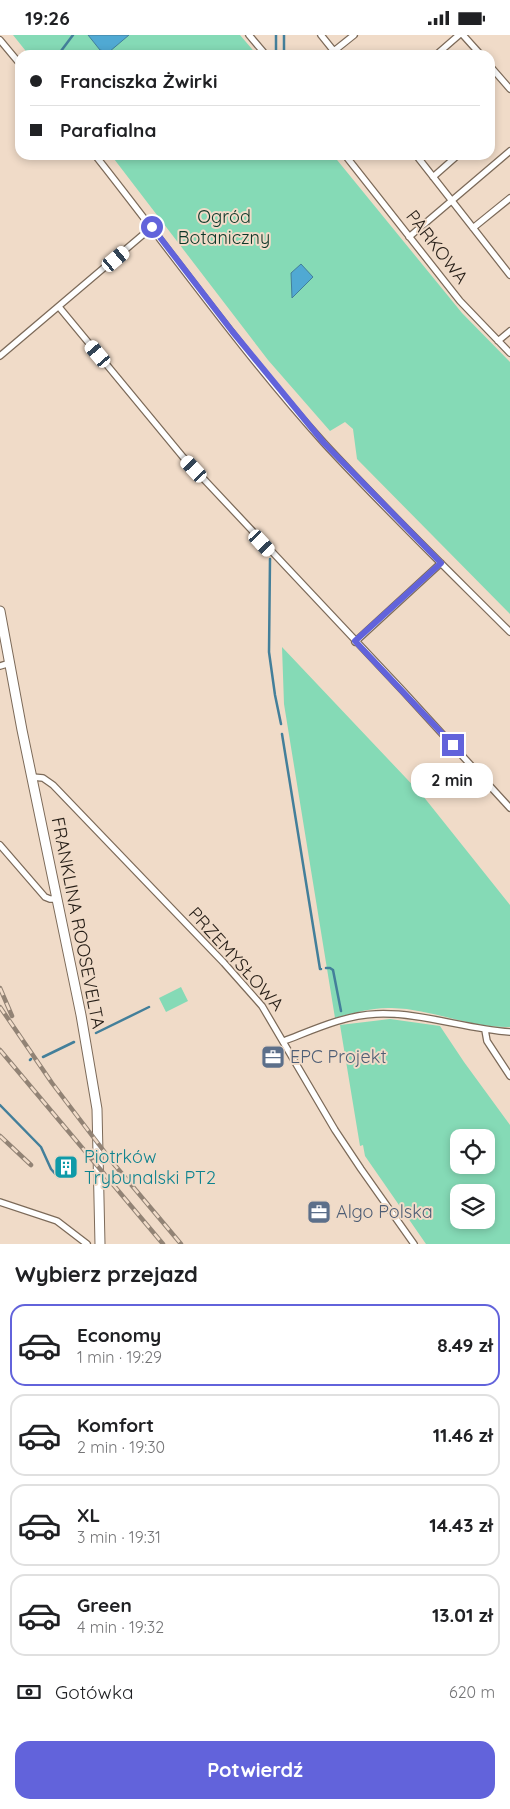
<!DOCTYPE html>
<html lang="pl">
<meta charset="utf-8">
<style>
:root{--surface:#fff;--page:#f2f2f2;--text:#202124;--muted:#757577;--line:#e0e0e0;--accent:#6263db}
body{margin:0;font-family:Quicksand,sans-serif;background:var(--page);color:var(--text);height:100vh;display:flex;flex-direction:column;font-size:19px;white-space:nowrap}
*{box-sizing:border-box;margin:0}
p{font-size:16px;color:var(--muted)}
.icon{flex:none;width:28px;height:28px;fill:none;stroke:currentColor;stroke-width:2;stroke-linecap:round;stroke-linejoin:round}
.map{position:relative;height:1209px;overflow:hidden}
.details{display:flex;flex-direction:column;background:var(--surface);flex:1}
.details>*{flex:none}
.guide{position:absolute;left:15px;top:15px;width:480px;height:110px;border-radius:15px;box-shadow:0 2px 8px #0003;display:grid;align-content:center;height:110px;padding:0 15px;background:var(--surface)}
.fabs{position:absolute;left:450px;top:1094px;display:grid;gap:10px}
.fabs a{display:grid;place-items:center;width:45px;height:45px;border-radius:10px;background:var(--surface);box-shadow:0 2px 8px #0003;font-size:25px}
.end{position:absolute;width:22px;height:22px;margin:-11px;border:6px solid #6263db;background:#fff;box-shadow:0 0 0 2px #fff}
.from{border-radius:50%}
.bubble{position:absolute;height:35px;border-radius:15px;background:var(--surface);box-shadow:0 2px 8px #0003;font-size:16px;font-weight:800;line-height:35px;text-align:center}
.car{position:absolute;width:15px;height:30px;margin:-15px -8px;border-radius:6px;box-shadow:0 0 4px 1px #0007;background:linear-gradient(#fff 24%,#345 0 40%,#fff 0 76%,#345 0 86%,#fff 0)}
.guide b{display:flex;align-items:center;gap:18px;height:48px;font-size:19px}
.guide b+b{border-top:1px solid var(--line)}
.guide i{width:12px;height:12px;background:var(--text)}
ul{padding:0;list-style:none}
li{display:flex;align-items:center;gap:15px;height:82px;margin:0 10px 8px;padding:0 5px;border:2px solid var(--line);border-radius:15px}
li div{flex:1}
li b{display:block;font-size:19px}
li em{font-style:normal;font-weight:800}
li.selected{border-color:var(--accent)}
li>.icon{width:45px;height:45px;stroke-width:1.5}
h2{padding:0 15px;font-size:22px;line-height:60px}
.pay{display:flex;align-items:center;gap:12px;height:55px;padding:0 15px;font-size:19px}
.pay p{margin-inline-start:auto}
.primary-button{display:flex;gap:10px;margin-top:auto;padding:10px 15px}
.primary-button a{flex:1;height:58px;border-radius:15px;background:var(--accent);color:#fff;font-size:20px;font-weight:800;line-height:58px;text-align:center}
.status{display:flex;justify-content:space-between;align-items:center;height:35px;padding:0 25px;background:var(--surface);direction:ltr}
.status svg{height:14px;fill:currentColor}
.map>svg:first-child{display:block}
.green{fill:#85dab6;fill-rule:evenodd}
.water{fill:#50a9d3;stroke:#437f9a}
.lines{fill:none;stroke-linecap:round;stroke-linejoin:round}
.stream{stroke:#437f9a;stroke-width:2.5}
.street-casing{stroke:#7c6a59;stroke-width:8}
.secondary-casing{stroke:#7c6a59;stroke-width:11}
.street{stroke:#fff;stroke-width:5.5}
.secondary{stroke:#fff;stroke-width:9}
.rail-casing{stroke:#928375;stroke-width:4.5}
.rail{stroke:#f0dbc8;stroke-width:2.5;stroke-dasharray:8;stroke-linecap:butt}
.route{stroke:#6263db;stroke-width:6}
.labels{text-anchor:middle;stroke-width:4;stroke-linejoin:round;paint-order:stroke}
.park-label{font-size:18px;fill:#0d3728;stroke:#f0dbc8}
.street-label{font-size:18px;fill:#251d16;stroke:#f0dbc8}
.service-label{font-size:18px;fill:#4e5e75;stroke:#f0dbc8;text-anchor:start}
.culture-label{font-size:18px;fill:#0d838f;stroke:#f0dbc8;text-anchor:start}
</style>
<div class="status"><b>19:26</b><svg viewBox="0 0 49 12"><path d="M0 12V9h3v3zM5 12V6h3v6zM10 12V3h3v9zM15 12V0h3v12zM26 1h20v11H26zM47 4h2v5h-2z"/></svg></div>
<div class="map">
<svg width="510" height="1209" viewBox="0 0 510 1209">
<rect width="100%" height="100%" fill="#f0dbc8"/>
<path class="green" d="M 13,0 L 240,0 L 257,20 L 29,20 Z
M 111,120 L 333,120 L 462,278 L 510,327 L 510,579 L 357,424 L 353,394 L 345,387 L 330,396 L 268,325 Z
M 282,612 L 423,761 L 510,870 L 510,992 C 470,993 432,974 392,973 C 373,972 353,978 335,983 L 284,669 Z
M 181,952 L 188,966 L 166,977 L 159,963 Z
M 390,984 L 440,991 L 464,1027 L 510,1090 L 510,1209 L 426,1209 L 365,1121 L 363,1110 L 360,1111 L 340,990 ZM 459,1102 L 486,1102 L 486,1130 L 459,1130 ZM 459,1158 L 486,1158 L 486,1185 L 459,1185 Z"/>
<path class="water" d="M 88,0 L 129,0 L 109,17 L 100,15 Z
M 301,229 L 313,242 L 292,263 L 291,238 Z"/>
<g class="lines">
<path class="stream" d="M 58,20 L 73,0
M 276,20 L 276,0
M 284,20 L 284,0
M 270,524 L 269,617 L 275,660 L 281,689
M 282,699 L 320,934 L 321,934
M 326,933 L 330,933 L 333,935 L 341,976
M 96,998 L 149,972
M 43,1022 L 74,1007
M 30,1025 L 31,1024
M 0,1070 L 41,1112 L 51,1134 L 58,1142"/>
<g class="street-casing">
<path id="street" d="M 249,0 L 266,20
M 321,0 L 337,20
M 463,0 L 481,20
M 0,5 L 20,29
M 329,20 L 354,0
M 436,20 L 459,0
M 490,31 L 510,54
M 95,120 C 171,216 242,317 324,408 C 384,473 448,535 510,597
M 345,120 L 460,266 L 510,318
M 416,120 L 510,240
M 433,142 L 458,120
M 473,193 L 510,163
M 409,202 L 510,116
M 59,272 L 183,422 L 403,656 L 510,773
M 498,306 L 510,296
M 0,321 L 152,192
M 355,607 L 441,528
M 0,631 L 10,628
M 32,742 L 43,743 L 53,750 L 224,928 L 262,971 L 335,1095 L 361,1134 L 414,1209
M 0,810 L 45,862 L 50,864 L 57,864
M 485,995 L 487,1006 L 510,1041
M 284,1006 C 313,995 345,980 376,979 C 421,977 465,994 510,997
M 0,1167 L 57,1186 L 87,1209"/>
</g>
<g class="secondary-casing">
<path id="secondary" d="M 0,576 L 22,695 L 81,980 L 97,1074 L 100,1209"/>
</g>
<use href="#street" class="street"/>
<use href="#secondary" class="secondary"/>
<g class="rail-casing">
<path id="rail" d="M 0,953 L 12,981
M 0,972 L 52,1048 L 113,1128 L 181,1209
M 0,1015 L 163,1209
M 0,1101 L 31,1130"/>
</g>
<use href="#rail" class="rail"/>
</g>
<g class="lines">
<path class="route" d="M 152,192 L 232,296 L 324,408 L 441,528 L 355,606 L 453,710"/>
</g>
<defs>
<g id="office-square" transform="scale(1.25)"><rect x="-9" y="-9" width="18" height="18" rx="4" fill="#5c6f8a" stroke="#f0dbc8"/><path d="M-6-3h4V-5.5h4V-3h4V5H-6ZM-1-4.5V-3h2v-1.5ZM-6 0V1H6V0Z" fill="#fff"/></g>
<g id="building-square" transform="scale(1.25)"><rect x="-9" y="-9" width="18" height="18" rx="4" fill="#0f9aa8" stroke="#f0dbc8"/><path d="M-4-6H4V6H1V3H-1V6H-4ZM-2.5-4.3h1.7v1.8h-1.7ZM.8-4.3h1.7v1.8H.8ZM-2.5-1h1.7V.8h-1.7ZM.8-1h1.7V.8H.8Z" fill="#fff"/></g>
</defs>
<g fill-rule="evenodd">
<use href="#office-square" x="273" y="1022"/>
<use href="#building-square" x="66" y="1132"/>
<use href="#office-square" x="319" y="1177"/>
</g>
<g class="labels">
<g class="park-label">
<text x="224" y="188">Ogród<tspan x="224" dy="21">Botaniczny</tspan></text>
</g>
<g class="street-label">
<text transform="translate(437 212) rotate(52)" y="6">PARKOWA</text>
<text transform="translate(78 888) rotate(79)" y="6">FRANKLINA ROOSEVELTA</text>
<text transform="translate(236 924) rotate(48)" y="6">PRZEMYSŁOWA</text>
</g>
<g class="service-label">
<text x="290" y="1028">EPC Projekt</text>
<text x="336" y="1183">Algo Polska</text>
</g>
<g class="culture-label">
<text x="84" y="1128">Piotrków<tspan x="84" dy="21">Trybunalski PT2</tspan></text>
</g>
</g>
</svg>
<div class="fabs">
<a><svg class="icon" aria-label="locate" viewBox="0 0 24 24"><circle cx="12" cy="12" r="6"/><path d="M12 2v4M12 18v4M2 12h4M18 12h4"/></svg></a>
<a><svg class="icon" aria-label="layers" viewBox="0 0 24 24"><path d="M12 4l9 5-9 5-9-5zM3 14l9 5 9-5"/></svg></a>
</div>
<i class="end from" style="left:152px;top:192px"></i>
<i class="end" style="left:453px;top:710px"></i>
<div class="bubble" style="left:411px;top:728px;width:82px">2 min</div>
<i class="car" style="left:116px;top:224px;rotate:50deg"></i>
<i class="car" style="left:98px;top:319px;rotate:320deg"></i>
<i class="car" style="left:194px;top:434px;rotate:317deg"></i>
<i class="car" style="left:262px;top:508px;rotate:137deg"></i>
<div class="guide">
<b><i class="from"></i>Franciszka Żwirki</b>
<b><i></i>Parafialna</b>
</div>
</div>
<section class="details">
<h2>Wybierz przejazd</h2>
<ul>
<li class="selected"><svg class="icon" aria-label="car" viewBox="0 0 24 24"><path d="M5 17H2v-5l4-1 3-4h7l3 4 3 1v5h-3M9 17h6M6 11h13"/><circle cx="7" cy="17" r="2"/><circle cx="17" cy="17" r="2"/></svg><div><b>Economy</b><p>1 min · 19:29</p></div><em>8.49 zł</em></li>
<li><svg class="icon" aria-label="car" viewBox="0 0 24 24"><path d="M5 17H2v-5l4-1 3-4h7l3 4 3 1v5h-3M9 17h6M6 11h13"/><circle cx="7" cy="17" r="2"/><circle cx="17" cy="17" r="2"/></svg><div><b>Komfort</b><p>2 min · 19:30</p></div><em>11.46 zł</em></li>
<li><svg class="icon" aria-label="car" viewBox="0 0 24 24"><path d="M5 17H2v-5l4-1 3-4h7l3 4 3 1v5h-3M9 17h6M6 11h13"/><circle cx="7" cy="17" r="2"/><circle cx="17" cy="17" r="2"/></svg><div><b>XL</b><p>3 min · 19:31</p></div><em>14.43 zł</em></li>
<li><svg class="icon" aria-label="car" viewBox="0 0 24 24"><path d="M5 17H2v-5l4-1 3-4h7l3 4 3 1v5h-3M9 17h6M6 11h13"/><circle cx="7" cy="17" r="2"/><circle cx="17" cy="17" r="2"/></svg><div><b>Green</b><p>4 min · 19:32</p></div><em>13.01 zł</em></li>
</ul>
<div class="pay"><svg class="icon" aria-label="cash" viewBox="0 0 24 24"><path d="M3 7h18v10H3z"/><circle cx="12" cy="12" r="2"/></svg>Gotówka<p>620 m</p></div>
<div class="primary-button"><a>Potwierdź</a></div>
</section>
